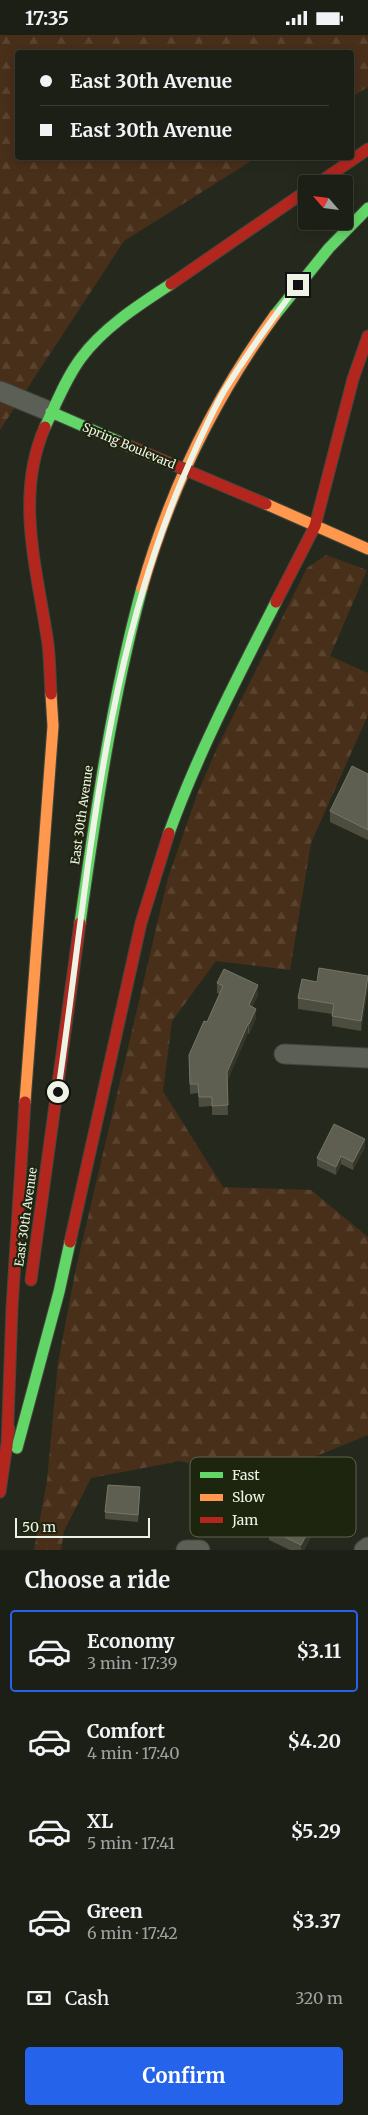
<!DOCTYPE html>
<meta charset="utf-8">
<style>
:root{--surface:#1c1f16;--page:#292c23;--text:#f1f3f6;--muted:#a0a2a1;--line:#3a3d35;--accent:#2563eb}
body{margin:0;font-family:Merriweather,serif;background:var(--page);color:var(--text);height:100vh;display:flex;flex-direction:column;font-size:19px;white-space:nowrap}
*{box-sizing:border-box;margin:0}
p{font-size:16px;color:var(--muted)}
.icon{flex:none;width:28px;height:28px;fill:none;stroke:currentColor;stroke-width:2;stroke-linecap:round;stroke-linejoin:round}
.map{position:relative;height:1515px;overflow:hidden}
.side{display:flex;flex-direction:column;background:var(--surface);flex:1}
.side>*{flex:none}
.top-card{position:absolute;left:15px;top:15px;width:339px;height:110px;border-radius:5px;box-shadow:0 2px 12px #0003,0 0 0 1px var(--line);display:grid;align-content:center;height:110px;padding:0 25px;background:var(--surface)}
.needle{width:32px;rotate:298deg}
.buttons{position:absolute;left:298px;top:140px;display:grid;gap:10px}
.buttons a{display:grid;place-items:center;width:55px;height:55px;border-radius:5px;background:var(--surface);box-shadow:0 2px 12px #0003,0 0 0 1px var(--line);font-size:25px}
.scale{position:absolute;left:15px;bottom:12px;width:135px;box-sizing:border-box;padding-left:5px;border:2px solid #eef4e5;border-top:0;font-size:14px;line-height:18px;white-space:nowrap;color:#eef4e5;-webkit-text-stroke:4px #1e250e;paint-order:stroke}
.end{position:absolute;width:22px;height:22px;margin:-11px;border:6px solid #eef4e5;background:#111;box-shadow:0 0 0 2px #111}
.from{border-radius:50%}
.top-card b{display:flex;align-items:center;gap:18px;height:48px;font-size:19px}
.top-card b+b{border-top:1px solid var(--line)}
.top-card i{width:12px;height:12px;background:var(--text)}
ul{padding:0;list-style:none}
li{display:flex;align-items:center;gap:15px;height:82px;margin:0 10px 8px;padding:0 15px;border:2px solid transparent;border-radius:5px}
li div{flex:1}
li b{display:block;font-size:19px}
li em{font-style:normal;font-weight:700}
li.on{border-color:var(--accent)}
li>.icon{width:45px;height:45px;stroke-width:1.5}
h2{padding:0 25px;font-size:22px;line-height:60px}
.pay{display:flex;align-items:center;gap:12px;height:55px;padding:0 25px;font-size:19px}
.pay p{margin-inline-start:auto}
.cta{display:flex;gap:10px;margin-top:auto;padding:10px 25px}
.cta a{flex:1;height:58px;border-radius:5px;background:var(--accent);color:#fff;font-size:20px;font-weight:700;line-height:58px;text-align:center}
.status{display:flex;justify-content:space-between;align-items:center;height:35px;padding:0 25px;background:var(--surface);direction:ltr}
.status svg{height:14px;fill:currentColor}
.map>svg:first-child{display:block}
.forest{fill:url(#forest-firs)}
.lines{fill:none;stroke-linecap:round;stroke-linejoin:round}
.street-casing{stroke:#43463c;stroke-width:21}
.fast-casing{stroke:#43463c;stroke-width:13}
.slow-casing{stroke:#43463c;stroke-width:13}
.jam-casing{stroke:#43463c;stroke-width:13}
.street{stroke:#5b5f55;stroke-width:19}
.fast{stroke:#63d668;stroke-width:11}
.slow{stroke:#ff974d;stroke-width:11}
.jam{stroke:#b3261e;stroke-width:11}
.jam-bridge-casing{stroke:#43463c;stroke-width:13;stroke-linecap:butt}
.jam-bridge{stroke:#b3261e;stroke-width:11}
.wall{fill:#4c4d3f}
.shaded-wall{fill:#35372a}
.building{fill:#5e5f50;stroke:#747668}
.route{stroke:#eef4e5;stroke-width:6}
.labels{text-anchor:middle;stroke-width:4.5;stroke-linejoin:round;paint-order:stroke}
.street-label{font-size:12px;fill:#eef4e5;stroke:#1e250e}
.key{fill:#1e250e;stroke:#5c634e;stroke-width:1}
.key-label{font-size:14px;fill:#eef4e5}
</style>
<div class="status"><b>17:35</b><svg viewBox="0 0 49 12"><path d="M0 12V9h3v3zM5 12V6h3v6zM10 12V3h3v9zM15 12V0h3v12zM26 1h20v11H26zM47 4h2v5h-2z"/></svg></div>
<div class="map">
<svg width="368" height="1515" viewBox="0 0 368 1515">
<defs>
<pattern id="forest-firs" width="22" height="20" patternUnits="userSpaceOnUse" patternTransform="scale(1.25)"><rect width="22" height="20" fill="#482f1a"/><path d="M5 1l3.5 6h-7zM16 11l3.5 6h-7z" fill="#5a4430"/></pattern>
</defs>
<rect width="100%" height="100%" fill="#25291d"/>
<path class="forest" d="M 0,0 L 368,0 L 368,52 L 351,62 L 351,18 L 18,18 L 18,122 L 256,123 L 124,206 L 0,395 Z
M 326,520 L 367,535 L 330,621 L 368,638 L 368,680 L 311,808 L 290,935 L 216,926 L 172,986 L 163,1056 L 223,1152 L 311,1155 L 368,1202 L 368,1400 L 255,1446 L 180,1426 L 91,1443 L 64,1496 L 61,1515 L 34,1515 L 47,1446 L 58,1328 L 76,1233 L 168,843 L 198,757 L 218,711 L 307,533 Z"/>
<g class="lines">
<g class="street-casing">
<path id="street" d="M 0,356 L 51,377
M 284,1019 L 368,1023
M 186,1515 L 200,1515
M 364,1515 L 368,1512"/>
</g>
<g class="fast-casing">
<path id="fast" d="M 275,280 L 329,213 L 368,173
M 51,377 L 122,408
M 45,392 C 56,369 66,343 81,323 C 104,292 139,270 171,249
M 169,798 C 198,718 237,643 276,567
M 80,888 C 96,775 112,663 142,553
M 17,1413 L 59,1257 L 70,1207"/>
</g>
<g class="slow-casing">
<path id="slow" d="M 266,469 L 368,514
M 142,553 C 170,455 216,361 275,280
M 25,1067 L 53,691 L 51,659"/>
</g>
<g class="jam-casing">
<path id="jam" d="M 317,149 L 368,114
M 171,249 L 306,156
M 45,392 C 14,462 38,538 48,609 C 50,626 50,643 51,659
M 276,567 L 315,491 L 353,344 L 368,301
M 70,1207 L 141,888 L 169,798
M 31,1245 L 80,888
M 7,1412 L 12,1273 L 25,1067
M 0,1457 L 9,1394"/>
</g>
<use href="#street" class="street"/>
<use href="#fast" class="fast"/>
<use href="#slow" class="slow"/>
<use href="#jam" class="jam"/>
<g class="jam-bridge-casing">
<path id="jam-bridge" d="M 122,408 L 266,469"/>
</g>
<use href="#jam-bridge" class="jam-bridge"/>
</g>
<path class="wall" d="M 368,739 L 368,805 L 330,787 L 330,776 Z
M 368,941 L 368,952 L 361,996 L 332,991 L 332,979 L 298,974 L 298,963 L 317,947 Z
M 217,948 L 258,960 L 252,972 L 256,983 L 249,999 L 248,998 L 227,1046 L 228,1080 L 212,1080 L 212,1071 L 199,1072 L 198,1058 L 190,1059 L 189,1020 L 207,987 L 220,959 L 217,958 Z
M 365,1112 L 353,1135 L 341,1129 L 336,1140 L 317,1131 L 317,1123 Z
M 140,1460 L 138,1487 L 105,1484 L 105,1477 Z
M 293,1466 L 328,1469 L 304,1515 L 290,1515 L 269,1505 L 269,1494 Z"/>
<path class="shaded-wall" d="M 368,941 L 368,952 L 361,996 L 361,986 Z
M 258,950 L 258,960 L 249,979 L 249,970 Z
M 256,974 L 256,983 L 249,999 L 249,989 Z
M 248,989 L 248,998 L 227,1047 L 227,1037 Z
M 365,1104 L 365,1112 L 353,1135 L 353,1127 Z
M 341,1121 L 341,1129 L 336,1140 L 336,1132 Z
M 328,1458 L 328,1469 L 304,1515 L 301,1515 L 301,1510 Z"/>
<path class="building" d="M 352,731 L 368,739 L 368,795 L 330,776 Z
M 319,933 L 368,941 L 361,986 L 332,981 L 334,969 L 298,963 L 302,944 L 317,947 Z
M 224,934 L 258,950 L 249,970 L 256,974 L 249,989 L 248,989 L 227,1037 L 228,1070 L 212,1071 L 212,1062 L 199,1062 L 198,1049 L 190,1049 L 189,1020 L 204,986 L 207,987 L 223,951 L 217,948 Z
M 334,1089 L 365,1104 L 353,1127 L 341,1121 L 336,1132 L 317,1123 Z
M 304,1445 L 328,1458 L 301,1510 L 269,1494 L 286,1463 L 293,1466 Z
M 108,1450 L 140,1452 L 138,1480 L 105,1477 Z"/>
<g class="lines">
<path class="route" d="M 58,1057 C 88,851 100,639 182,445 C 195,415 208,384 224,356 C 247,319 272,284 298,250"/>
</g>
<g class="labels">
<g class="street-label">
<text transform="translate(129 411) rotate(23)" y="4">Spring Boulevard</text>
<text transform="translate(82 780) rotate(-82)" y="4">East 30th Avenue</text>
<text transform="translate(26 1182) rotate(-82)" y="4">East 30th Avenue</text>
</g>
</g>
<rect x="190" y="1422" width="166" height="80" rx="8" class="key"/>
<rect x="200" y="1437" width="23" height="6" fill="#63d668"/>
<rect x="200" y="1459" width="23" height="7" fill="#ff974d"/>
<rect x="200" y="1482" width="23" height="6" fill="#b3261e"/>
<g class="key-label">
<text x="232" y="1445">Fast</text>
<text x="232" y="1467">Slow</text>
<text x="232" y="1490">Jam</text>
</g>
</svg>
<div class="buttons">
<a><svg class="needle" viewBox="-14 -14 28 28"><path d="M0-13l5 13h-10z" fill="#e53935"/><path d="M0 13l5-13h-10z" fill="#a0a2a1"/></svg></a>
</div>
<div class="scale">50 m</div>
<i class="end from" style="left:58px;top:1057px"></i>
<i class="end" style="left:298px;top:250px"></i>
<div class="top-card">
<b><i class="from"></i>East 30th Avenue</b>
<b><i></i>East 30th Avenue</b>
</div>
</div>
<section class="side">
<h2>Choose a ride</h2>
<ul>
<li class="on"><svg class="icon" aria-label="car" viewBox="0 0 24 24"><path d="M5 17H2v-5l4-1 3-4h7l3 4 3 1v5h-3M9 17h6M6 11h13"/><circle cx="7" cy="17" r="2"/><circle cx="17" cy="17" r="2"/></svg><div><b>Economy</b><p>3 min · 17:39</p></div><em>$3.11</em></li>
<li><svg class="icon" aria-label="car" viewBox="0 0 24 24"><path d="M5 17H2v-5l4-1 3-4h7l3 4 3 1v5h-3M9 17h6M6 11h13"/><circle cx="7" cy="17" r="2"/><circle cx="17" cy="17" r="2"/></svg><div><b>Comfort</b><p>4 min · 17:40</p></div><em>$4.20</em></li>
<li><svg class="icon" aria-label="car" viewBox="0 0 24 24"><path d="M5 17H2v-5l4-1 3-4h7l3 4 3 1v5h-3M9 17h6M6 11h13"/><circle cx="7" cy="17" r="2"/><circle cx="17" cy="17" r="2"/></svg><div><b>XL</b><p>5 min · 17:41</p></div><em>$5.29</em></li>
<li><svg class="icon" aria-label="car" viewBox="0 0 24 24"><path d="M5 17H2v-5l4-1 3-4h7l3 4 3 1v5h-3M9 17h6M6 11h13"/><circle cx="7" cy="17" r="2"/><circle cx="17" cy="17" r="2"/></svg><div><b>Green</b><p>6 min · 17:42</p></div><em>$3.37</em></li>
</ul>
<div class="pay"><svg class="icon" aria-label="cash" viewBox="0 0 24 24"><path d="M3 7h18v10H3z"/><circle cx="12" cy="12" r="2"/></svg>Cash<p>320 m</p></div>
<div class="cta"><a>Confirm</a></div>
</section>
